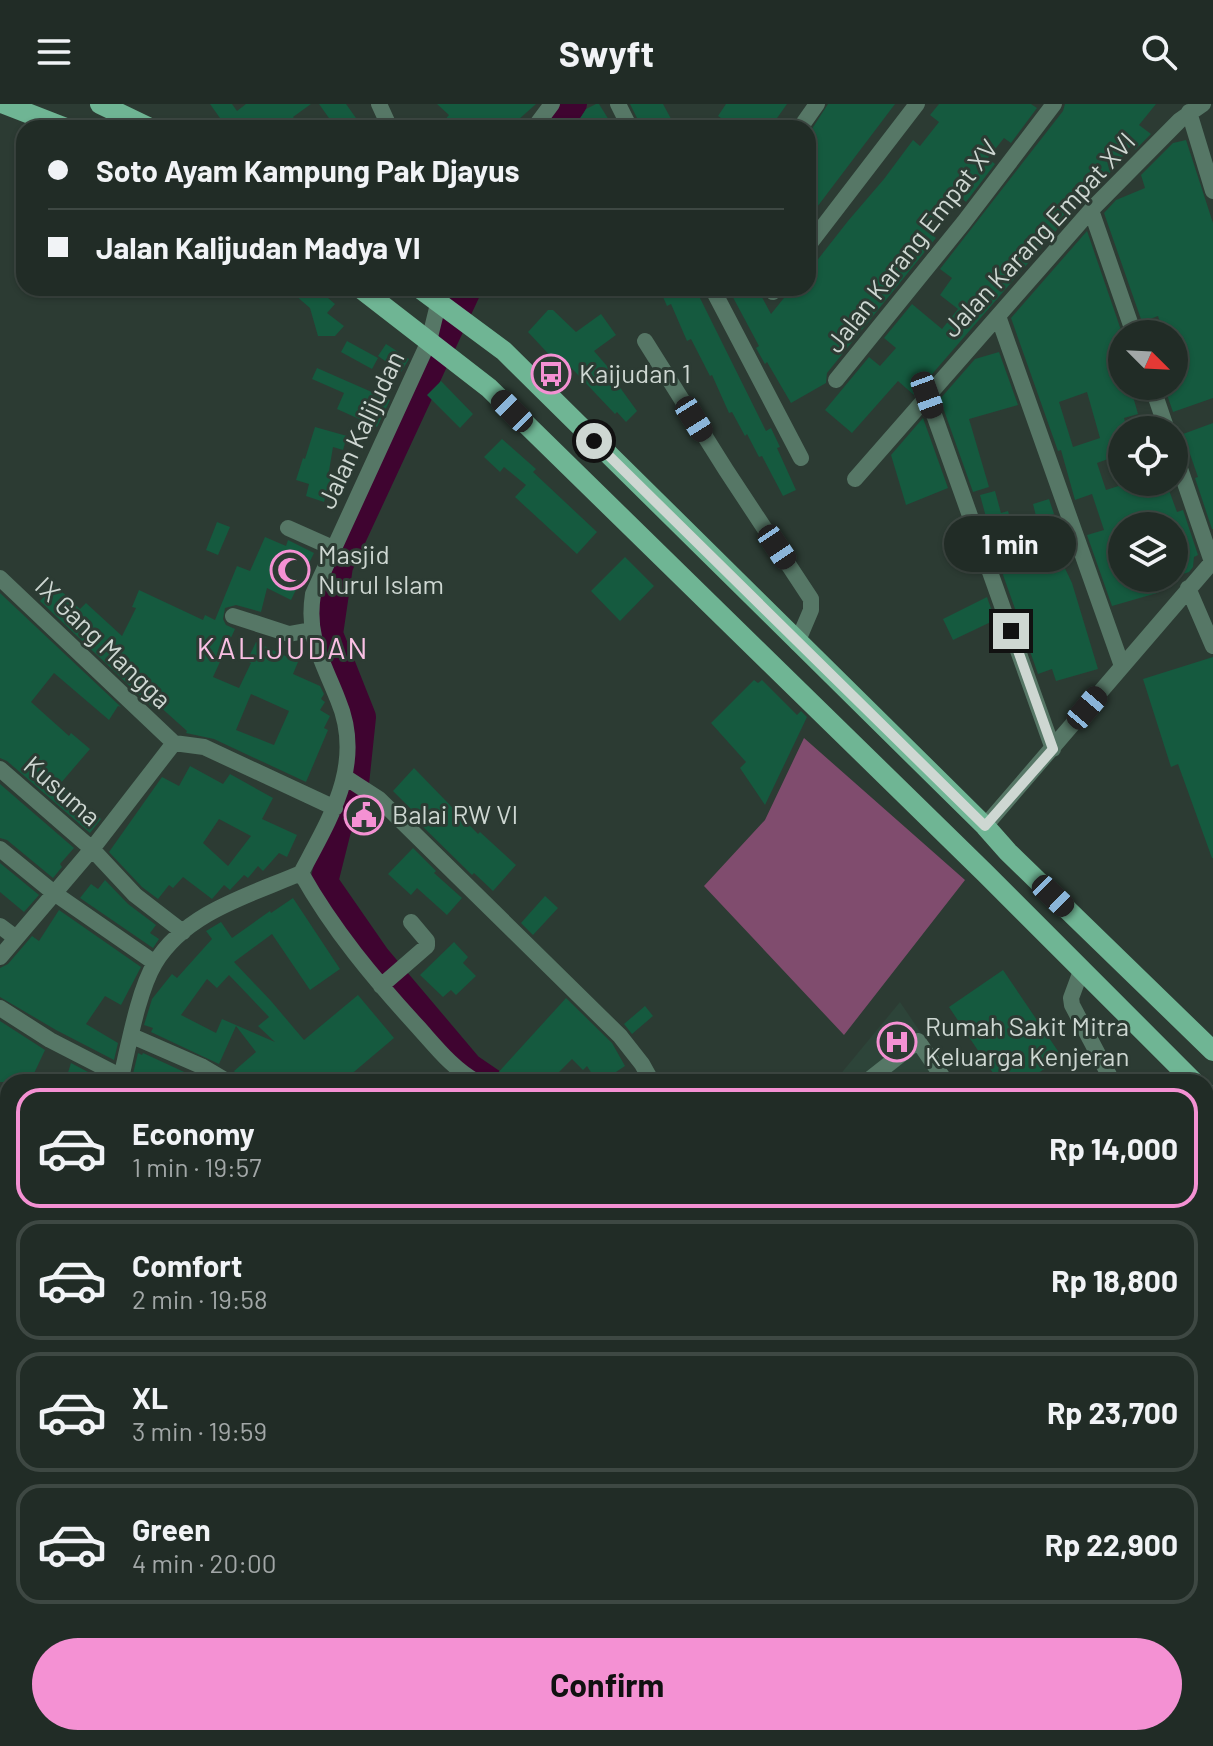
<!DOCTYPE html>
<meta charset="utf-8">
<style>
:root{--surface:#212c26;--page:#29342e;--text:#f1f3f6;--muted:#a2a7a7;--line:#3e4843;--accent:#f491d3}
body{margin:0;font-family:Barlow,sans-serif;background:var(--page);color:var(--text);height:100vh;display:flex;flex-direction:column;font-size:30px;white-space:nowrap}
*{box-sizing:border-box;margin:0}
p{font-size:26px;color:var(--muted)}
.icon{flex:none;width:44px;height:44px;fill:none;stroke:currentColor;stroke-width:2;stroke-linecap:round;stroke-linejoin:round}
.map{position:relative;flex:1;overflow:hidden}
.sheet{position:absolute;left:0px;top:970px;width:1214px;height:672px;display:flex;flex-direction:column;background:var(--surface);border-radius:24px 24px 0 0;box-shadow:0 2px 6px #0004,0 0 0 2px var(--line)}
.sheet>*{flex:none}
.top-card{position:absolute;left:16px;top:16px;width:800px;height:176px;border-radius:24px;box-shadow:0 2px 6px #0004,0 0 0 2px var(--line);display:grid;align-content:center;height:176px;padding:0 32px;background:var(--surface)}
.needle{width:52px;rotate:114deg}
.fabs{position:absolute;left:1108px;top:216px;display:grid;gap:16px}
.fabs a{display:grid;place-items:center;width:80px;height:80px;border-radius:50%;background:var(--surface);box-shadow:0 2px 6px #0004,0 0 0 2px var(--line);font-size:40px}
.end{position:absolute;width:36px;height:36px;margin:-18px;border:10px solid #ced7d2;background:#111;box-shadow:0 0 0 4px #111}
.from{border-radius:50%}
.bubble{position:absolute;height:56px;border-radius:28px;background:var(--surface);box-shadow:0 2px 6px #0004,0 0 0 2px var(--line);font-size:26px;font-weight:700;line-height:56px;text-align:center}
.car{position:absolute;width:24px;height:48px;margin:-24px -12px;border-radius:10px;box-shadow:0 0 6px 2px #0007;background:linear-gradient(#222 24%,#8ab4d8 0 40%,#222 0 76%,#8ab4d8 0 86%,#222 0)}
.top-card b{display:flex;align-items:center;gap:28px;height:76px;font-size:30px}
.top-card b+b{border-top:2px solid var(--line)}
.top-card i{width:20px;height:20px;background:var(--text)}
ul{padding:14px 0 0;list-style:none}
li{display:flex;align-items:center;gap:24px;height:120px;margin:0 16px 12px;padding:0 16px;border:4px solid var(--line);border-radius:24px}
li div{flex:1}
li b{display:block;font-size:30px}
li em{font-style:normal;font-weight:700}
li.selected{border-color:var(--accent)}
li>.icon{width:72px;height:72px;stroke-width:1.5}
.primary-button{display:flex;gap:16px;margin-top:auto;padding:16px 32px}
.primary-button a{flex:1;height:92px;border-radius:48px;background:var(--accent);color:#111;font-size:32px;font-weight:700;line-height:92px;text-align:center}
header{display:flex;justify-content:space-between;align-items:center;height:104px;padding:0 32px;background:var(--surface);font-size:36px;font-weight:700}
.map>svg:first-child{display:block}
.built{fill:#2d4439}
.green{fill:#804c6e}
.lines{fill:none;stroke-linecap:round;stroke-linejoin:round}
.river{stroke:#3f0430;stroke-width:28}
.building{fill:#155a3f;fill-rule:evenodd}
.minor{stroke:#567766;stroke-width:16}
.major{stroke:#6fb594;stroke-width:20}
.route{stroke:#ced7d2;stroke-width:10}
.labels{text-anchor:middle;stroke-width:6;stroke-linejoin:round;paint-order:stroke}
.street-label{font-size:26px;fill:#ced7d2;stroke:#2c3b33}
.poi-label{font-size:26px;fill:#ced7d2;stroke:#2c3b33;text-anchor:start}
.quarter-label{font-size:30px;letter-spacing:2px;fill:#fac0e4;stroke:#2c3b33}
</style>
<header><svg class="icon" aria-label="menu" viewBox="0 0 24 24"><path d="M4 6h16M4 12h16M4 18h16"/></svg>Swyft<svg class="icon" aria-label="search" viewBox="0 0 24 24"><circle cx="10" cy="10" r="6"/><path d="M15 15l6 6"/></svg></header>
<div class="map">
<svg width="1213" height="1642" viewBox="0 0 1213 1642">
<rect width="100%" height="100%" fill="#2c3b33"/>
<path class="built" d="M 900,898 L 954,978 L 834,978 Z"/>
<path class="green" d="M 804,634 L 965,776 L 844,931 L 704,782 L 765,716 Z"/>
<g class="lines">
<path class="river" d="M 556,24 L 573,0
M 468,184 L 339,462 L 329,530 L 362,613 L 354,689 L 337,726 L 324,778 L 376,853 L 469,963 L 491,978
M 1206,1534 L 1213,1526
M 593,1634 L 603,1642
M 1116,1642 L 1123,1634"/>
</g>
<path class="building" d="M 210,0 L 232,0 L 237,7 L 246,0 L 311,0 L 293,13 L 301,24 L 249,24 L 244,16 L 234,24 L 227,24 Z
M 319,0 L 346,0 L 363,24 L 336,24 Z
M 437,0 L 536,0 L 518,16 L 524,20 L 523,24 L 438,24 L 449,11 Z
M 596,0 L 599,0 L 614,24 L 574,24 L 586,5 Z
M 630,0 L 663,0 L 676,24 L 642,24 Z
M 726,0 L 787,0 L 770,24 L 735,24 L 718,12 Z
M 828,0 L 895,0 L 808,115 L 808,31 Z
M 939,0 L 1031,0 L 1037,4 L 1011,39 L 1004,34 L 988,54 L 995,60 L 966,98 L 955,89 L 926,126 L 936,134 L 827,269 L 826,279 L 791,299 L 767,258 L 765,260 L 756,244 L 759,242 L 728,184 L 757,184 L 771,210 L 792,184 L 808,184 L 808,168 L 848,117 L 884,75 L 913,36 L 920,42 L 939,18 L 930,11 Z
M 1065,0 L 1156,0 L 1139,21 L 1151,30 L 1135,46 L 1133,39 L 1109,70 L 1107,68 L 914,291 L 898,277 L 852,329 L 825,306 L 869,253 L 880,262 L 896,244 L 884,234 L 912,200 L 942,225 L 958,205 L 940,191 L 952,174 L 940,165 L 1063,7 Z
M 1186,36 L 1213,119 L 1213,294 L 1173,308 L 1164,282 L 1174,282 L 1174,230 L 1164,230 L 1158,212 L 1142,218 L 1104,109 L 1116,96 L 1145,84 L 1141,71 L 1173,39 Z
M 1087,127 L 1122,229 L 1122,282 L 1130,282 L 1138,310 L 1124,314 L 1127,324 L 1122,325 L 1122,350 L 1097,359 L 1106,386 L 1131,378 L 1166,378 L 1177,408 L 1183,406 L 1198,451 L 1194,453 L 1193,463 L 1189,468 L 1174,473 L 1174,422 L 1122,422 L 1122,474 L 1170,474 L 1163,486 L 1157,489 L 1112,502 L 1087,431 L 1104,426 L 1092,390 L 1075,396 L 1061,346 L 1058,347 L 1011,214 ZM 1087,288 L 1100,334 L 1073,343 L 1059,298 Z
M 300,184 L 307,184 L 317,192 L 321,188 L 335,200 L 327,209 L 344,222 L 335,232 L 318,232 L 310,204 L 295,191 Z
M 659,184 L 695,184 L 766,327 L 771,324 L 780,343 L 777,344 L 796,386 L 783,392 L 762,352 L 759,353 L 747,330 L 745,332 L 732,308 L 729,309 L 712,271 L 710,272 L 691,235 L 687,237 L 671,200 L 667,202 Z
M 548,206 L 553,206 L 576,228 L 601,210 L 616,231 L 594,247 L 619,276 L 616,278 L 637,307 L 626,318 L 617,308 L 615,310 L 560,252 L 555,257 L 528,228 Z
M 347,237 L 378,254 L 372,265 L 341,248 Z
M 386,240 L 409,255 L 401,268 L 378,252 Z
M 999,248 L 1018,301 L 969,315 L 989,383 L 973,388 L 940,295 L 975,255 Z
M 317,264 L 390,296 L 377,323 L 337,305 L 344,289 L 312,275 Z
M 441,277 L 473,310 L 460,324 L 427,291 Z
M 923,314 L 948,384 L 906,401 L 891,351 Z
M 1213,319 L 1213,425 L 1212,425 L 1195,374 L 1198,373 L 1183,330 Z
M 315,323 L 347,332 L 343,346 L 333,343 L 328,373 L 331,374 L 324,398 L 306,392 L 309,380 L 296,376 L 303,354 L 305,355 Z
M 502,335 L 536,365 L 533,368 L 597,428 L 577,450 L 515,393 L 526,381 L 504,363 L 500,368 L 484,353 Z
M 995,387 L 1001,409 L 1008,407 L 1013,423 L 1037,416 L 1033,400 L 1049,395 L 1054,410 L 1049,412 L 1060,454 L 1072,479 L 1098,565 L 1056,577 L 1052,565 L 1038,570 L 983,414 L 986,413 L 980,391 Z
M 217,418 L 230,423 L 218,451 L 206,446 Z
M 265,433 L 286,442 L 288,436 L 314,449 L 291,496 L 267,484 L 261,508 L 236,501 L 225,504 L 223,515 L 226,521 L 235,525 L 213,573 L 239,584 L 251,559 L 247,557 L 256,538 L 298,558 L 293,570 L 320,582 L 324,590 L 321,595 L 325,598 L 320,606 L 330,612 L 324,624 L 328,626 L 306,678 L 214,635 L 186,629 L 187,627 L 157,600 L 153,604 L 40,497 L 55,481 L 80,505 L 86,499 L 122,532 L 136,504 L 132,503 L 139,486 L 203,516 L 205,511 L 215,516 L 237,462 L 250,467 ZM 251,590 L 289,607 L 274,641 L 236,626 Z
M 625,453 L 654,482 L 620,517 L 591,487 Z
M 0,489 L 121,603 L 118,602 L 109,616 L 54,569 L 31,598 L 69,632 L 71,629 L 90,645 L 60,680 L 101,715 L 90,729 L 7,657 L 0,654 Z
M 987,493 L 995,516 L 953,536 L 943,515 Z
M 1213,553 L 1213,754 L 1212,754 L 1178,660 L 1171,663 L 1143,575 Z
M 754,576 L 758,579 L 762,576 L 797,611 L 801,607 L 807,613 L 765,701 L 740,664 L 746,658 L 711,619 Z
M 190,662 L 223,680 L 230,670 L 273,694 L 262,715 L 297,731 L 287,753 L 279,749 L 263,767 L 258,762 L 248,774 L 244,771 L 230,786 L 224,781 L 212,795 L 183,773 L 173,784 L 169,781 L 158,795 L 142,783 L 109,748 L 162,673 L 179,682 ZM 219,715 L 251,732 L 228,762 L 203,739 Z
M 414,664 L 478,730 L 480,728 L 516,761 L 493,787 L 474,769 L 472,771 L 414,714 L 416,710 L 393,687 Z
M 0,680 L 74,744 L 60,760 L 62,763 L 53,774 L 7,736 L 0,734 Z
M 366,700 L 383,714 L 370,726 L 361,717 L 353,725 L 343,715 L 352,705 L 356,709 Z
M 413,744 L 436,767 L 434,769 L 462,794 L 447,811 L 417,784 L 411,791 L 388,770 Z
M 0,759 L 39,791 L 24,808 L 0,788 Z
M 105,776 L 128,800 L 156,821 L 150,829 L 159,835 L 153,844 L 80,794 L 91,780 L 98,785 Z
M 545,792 L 558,804 L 533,831 L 521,819 Z
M 293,794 L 340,865 L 310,886 L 272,830 L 234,858 L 271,897 L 304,936 L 358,891 L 394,934 L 342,978 L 243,978 L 234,967 L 256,948 L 236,922 L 219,960 L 151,928 L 153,924 L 144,921 L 152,895 L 172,870 L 177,874 L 212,835 L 206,827 L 221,818 L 232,834 L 270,807 L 271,809 ZM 229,871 L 269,913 L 258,922 L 275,938 L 222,915 L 216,929 L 181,911 L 207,875 L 217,884 Z
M 59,806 L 141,863 L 121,901 L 105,892 L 86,920 L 118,939 L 114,956 L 56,926 L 0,893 L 0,864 L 8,860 L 32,832 L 39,837 Z
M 454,838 L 468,853 L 463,859 L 476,872 L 456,891 L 451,886 L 443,893 L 420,871 Z
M 1003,866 L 1062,953 L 1025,978 L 999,978 L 949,903 Z
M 566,894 L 612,939 L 625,962 L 601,978 L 597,978 L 587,962 L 583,966 L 572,955 L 549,978 L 496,971 Z
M 645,902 L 653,912 L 632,930 L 624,920 Z
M 0,917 L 45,946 L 30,978 L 0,978 Z
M 138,949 L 142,951 L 143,949 L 206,978 L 153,978 L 133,970 Z
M 71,959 L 105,977 L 105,978 L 74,978 L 66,975 Z"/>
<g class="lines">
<path class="minor" d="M 379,0 L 390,24
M 618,0 L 630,24
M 1189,8 L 1213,87
M 534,24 L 552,0
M 800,24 L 817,0
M 1091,106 L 1134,230
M 808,142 L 917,0
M 712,184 L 801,354
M 773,188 L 776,184
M 998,212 L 1122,562
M 645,237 L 726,366 L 811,495 L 811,506 L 797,539
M 836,276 L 964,118 L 1054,0
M 1152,282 L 1167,326
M 927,291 L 1053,645
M 1174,347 L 1212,458
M 855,375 L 1091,106 L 1180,16 L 1203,0
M 288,424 L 333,444
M 0,474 L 174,639
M 1188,484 L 1213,542
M 233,512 L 289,530 L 311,526
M 0,665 L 92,745 L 135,791 L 183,828
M 345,673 L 379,695 L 620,932 L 642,960 L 652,978
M 985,722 L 1213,457
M 0,745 L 54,789 L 155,859
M 301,769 C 330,714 365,660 338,596 C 323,557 306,534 313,490 L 429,237 L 442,184
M 301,769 C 333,826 374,875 418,923 C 436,943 453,965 477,978
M 0,822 L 16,834
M 0,853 L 92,745 L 174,639 L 204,643 L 335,704
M 1081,867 L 1071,894 L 1072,901 L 1109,971
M 381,882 L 427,842 L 427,837 L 411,818
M 0,904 L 50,936 L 122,973
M 132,932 L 201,962 L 228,978
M 120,978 C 128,945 138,887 155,859 C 186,808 250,791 301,769
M 866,978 L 918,937 L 946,978
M 0,1049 L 8,1046
M 1206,1176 L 1213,1188
M 1206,1274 L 1213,1270
M 0,1288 L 8,1296
M 1206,1316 L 1213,1325
M 1206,1364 L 1213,1374
M 0,1558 L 8,1563
M 0,1604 L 8,1589
M 252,1634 L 253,1642
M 578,1634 L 588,1642
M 845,1634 L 853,1642
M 948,1634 L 955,1642
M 83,1642 L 87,1634
M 433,1642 L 437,1634"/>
<path class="major" d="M 4,0 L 66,24
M 100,0 L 150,24
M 360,184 L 489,284 L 985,769 L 1194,978
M 419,184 L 504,247 L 985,722 L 1008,748 L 1213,947
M 1206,989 L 1213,996
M 1206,1497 L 1213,1488
M 1206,1574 L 1213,1565
M 1086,1642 L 1093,1634
M 1150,1642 L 1156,1634"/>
</g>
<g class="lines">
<path class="route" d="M 594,337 L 985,722 L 1053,645 L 1011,527"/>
</g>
<defs>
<g id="bus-ring" transform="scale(2)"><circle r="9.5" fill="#2c3b33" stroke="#f491d3" stroke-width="1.5"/><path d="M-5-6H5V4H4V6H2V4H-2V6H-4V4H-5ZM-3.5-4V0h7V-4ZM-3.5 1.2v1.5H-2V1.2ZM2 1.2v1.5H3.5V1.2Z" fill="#f491d3"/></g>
<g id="mosque-ring" transform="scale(2)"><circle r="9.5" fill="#2c3b33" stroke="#f491d3" stroke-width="1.5"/><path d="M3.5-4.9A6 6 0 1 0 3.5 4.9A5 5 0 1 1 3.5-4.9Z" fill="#f491d3"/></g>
<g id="civic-ring" transform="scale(2)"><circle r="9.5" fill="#2c3b33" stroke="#f491d3" stroke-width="1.5"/><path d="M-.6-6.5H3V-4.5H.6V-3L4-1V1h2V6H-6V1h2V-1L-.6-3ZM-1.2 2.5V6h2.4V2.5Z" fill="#f491d3"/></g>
<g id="hospital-ring" transform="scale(2)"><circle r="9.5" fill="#2c3b33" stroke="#f491d3" stroke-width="1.5"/><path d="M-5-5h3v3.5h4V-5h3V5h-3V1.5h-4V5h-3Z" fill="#f491d3"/></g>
</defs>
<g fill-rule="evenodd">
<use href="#bus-ring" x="551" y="270"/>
<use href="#mosque-ring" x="290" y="466"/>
<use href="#civic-ring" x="364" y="711"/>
<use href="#hospital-ring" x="897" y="938"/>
</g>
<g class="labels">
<g class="street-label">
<text transform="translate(1039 131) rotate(-47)" y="9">Jalan Karang Empat XVI</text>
<text transform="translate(912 142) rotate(-52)" y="9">Jalan Karang Empat XV</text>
<text transform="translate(361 326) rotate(-65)" y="9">Jalan Kalijudan</text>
<text transform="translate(103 539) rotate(44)" y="9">IX Gang Mangga</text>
<text transform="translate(62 687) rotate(41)" y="9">Kusuma</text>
</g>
<g class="poi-label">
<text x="579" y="279">Kaijudan 1</text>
<text x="318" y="460">Masjid<tspan x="318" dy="30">Nurul Islam</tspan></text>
<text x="392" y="720">Balai RW VI</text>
<text x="925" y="932">Rumah Sakit Mitra<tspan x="925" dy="30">Keluarga Kenjeran</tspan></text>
</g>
<g class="quarter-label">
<text x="283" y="555">KALIJUDAN</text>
</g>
</g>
</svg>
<div class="fabs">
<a><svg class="needle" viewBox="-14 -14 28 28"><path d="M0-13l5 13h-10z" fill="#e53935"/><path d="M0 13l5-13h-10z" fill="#a2a7a7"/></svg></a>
<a><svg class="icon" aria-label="locate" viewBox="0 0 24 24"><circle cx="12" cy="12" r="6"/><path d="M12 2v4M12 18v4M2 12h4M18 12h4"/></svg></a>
<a><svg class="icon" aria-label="layers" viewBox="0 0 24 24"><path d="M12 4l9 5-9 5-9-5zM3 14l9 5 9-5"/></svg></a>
</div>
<i class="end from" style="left:594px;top:337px"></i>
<i class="end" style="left:1011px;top:527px"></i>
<div class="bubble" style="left:944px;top:412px;width:132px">1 min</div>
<i class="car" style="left:927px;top:291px;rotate:160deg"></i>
<i class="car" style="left:512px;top:307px;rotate:315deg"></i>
<i class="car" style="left:694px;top:315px;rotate:148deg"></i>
<i class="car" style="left:777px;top:443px;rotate:146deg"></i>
<i class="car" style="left:1087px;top:604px;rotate:40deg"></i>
<i class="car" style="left:1053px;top:792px;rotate:134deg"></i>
<div class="top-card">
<b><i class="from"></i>Soto Ayam Kampung Pak Djayus</b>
<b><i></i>Jalan Kalijudan Madya VI</b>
</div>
<section class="sheet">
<ul>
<li class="selected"><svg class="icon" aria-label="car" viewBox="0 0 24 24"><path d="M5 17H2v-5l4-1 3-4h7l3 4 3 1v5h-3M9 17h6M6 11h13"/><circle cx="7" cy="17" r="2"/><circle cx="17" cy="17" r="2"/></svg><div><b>Economy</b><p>1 min · 19:57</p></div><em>Rp 14,000</em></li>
<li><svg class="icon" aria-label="car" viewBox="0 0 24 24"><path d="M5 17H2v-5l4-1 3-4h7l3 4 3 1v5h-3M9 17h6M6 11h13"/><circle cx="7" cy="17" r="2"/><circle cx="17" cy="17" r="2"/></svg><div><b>Comfort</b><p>2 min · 19:58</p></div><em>Rp 18,800</em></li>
<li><svg class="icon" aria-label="car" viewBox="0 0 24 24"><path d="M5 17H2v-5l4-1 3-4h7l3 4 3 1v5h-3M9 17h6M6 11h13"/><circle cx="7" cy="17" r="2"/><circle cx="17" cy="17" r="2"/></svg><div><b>XL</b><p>3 min · 19:59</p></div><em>Rp 23,700</em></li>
<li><svg class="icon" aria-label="car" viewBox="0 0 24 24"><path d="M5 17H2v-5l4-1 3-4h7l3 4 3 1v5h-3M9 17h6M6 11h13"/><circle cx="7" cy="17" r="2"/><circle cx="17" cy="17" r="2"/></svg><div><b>Green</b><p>4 min · 20:00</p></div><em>Rp 22,900</em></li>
</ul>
<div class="primary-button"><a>Confirm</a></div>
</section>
</div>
